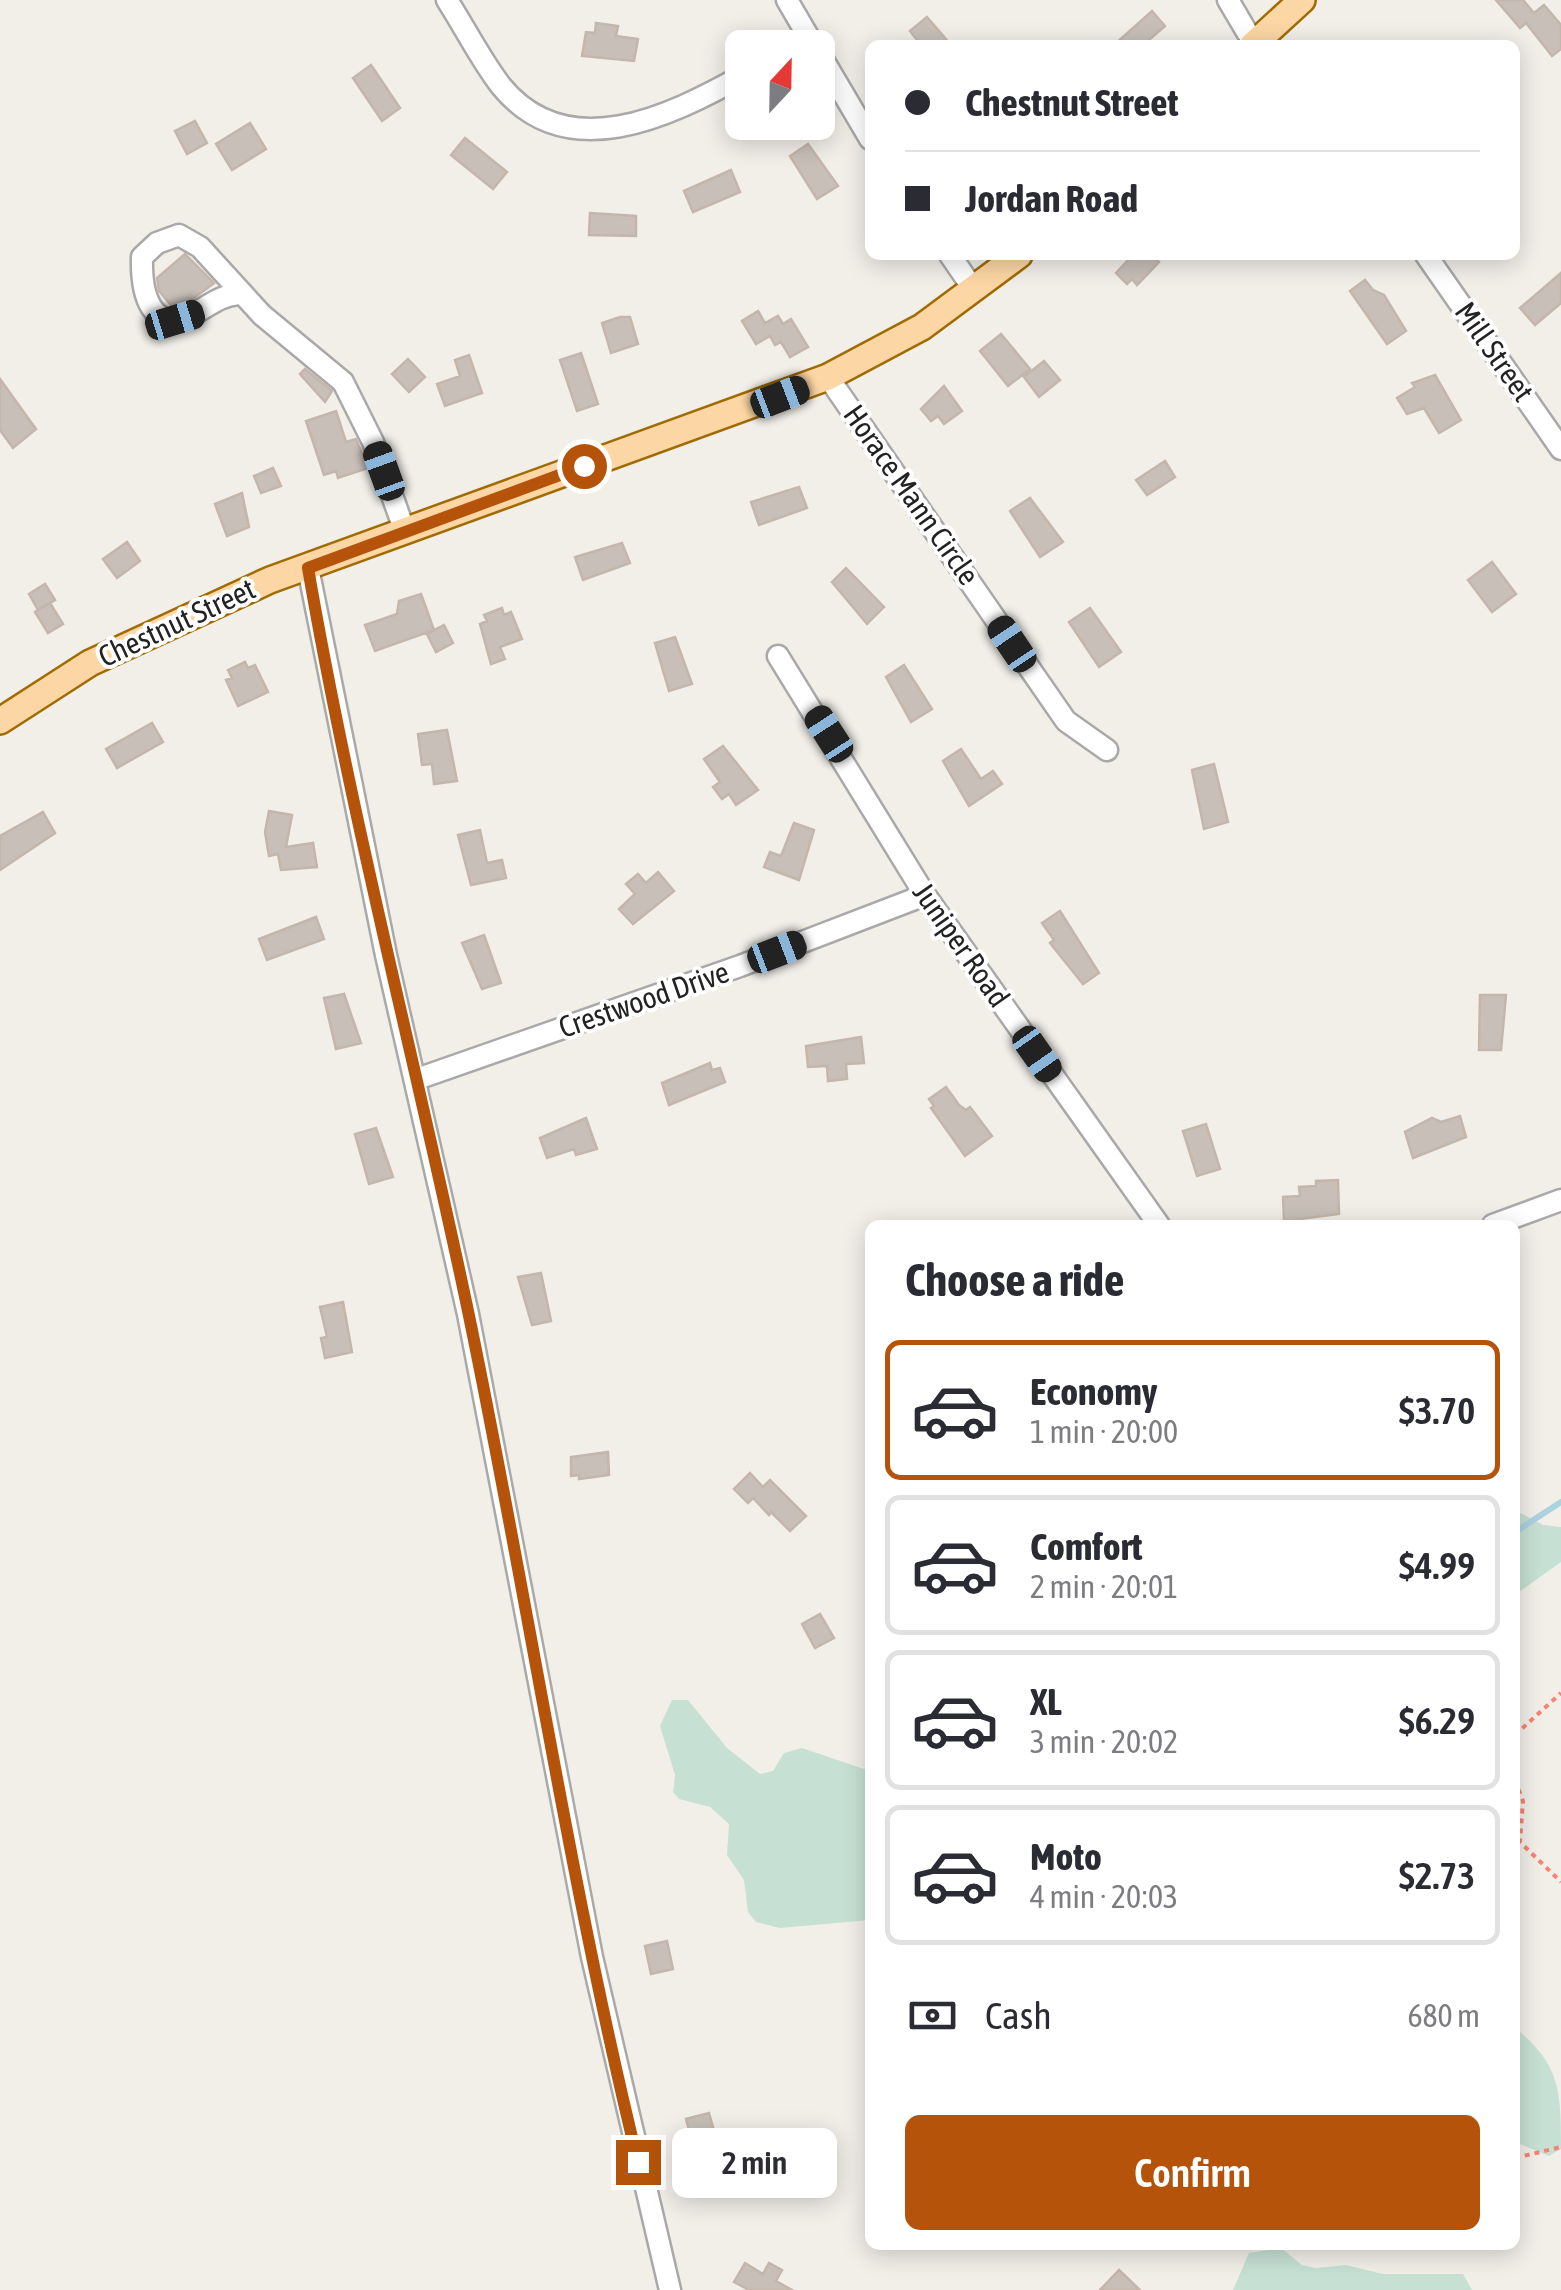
<!DOCTYPE html>
<meta charset="utf-8">
<style>
:root{--surface:#fff;--page:#f2f2f3;--text:#2b2b33;--muted:#7c7c81;--line:#e1e1e2;--accent:#b45309}
body{margin:0;font-family:"Asap Condensed",sans-serif;background:var(--page);color:var(--text);height:100vh;display:flex;flex-direction:column;font-size:38px;white-space:nowrap}
*{box-sizing:border-box;margin:0}
p{font-size:32px;color:var(--muted)}
.icon{flex:none;width:55px;height:55px;fill:none;stroke:currentColor;stroke-width:2;stroke-linecap:round;stroke-linejoin:round}
.map{position:relative;flex:1;overflow:hidden}
.sheet{position:absolute;left:865px;top:1220px;width:655px;height:1030px;display:flex;flex-direction:column;background:var(--surface);border-radius:15px;box-shadow:0 5px 25px #0003}
.sheet>*{flex:none}
.banner{position:absolute;left:865px;top:40px;width:655px;height:220px;border-radius:15px;box-shadow:0 5px 25px #0003;display:grid;align-content:center;height:220px;padding:0 40px;background:var(--surface)}
.needle{width:65px;rotate:22deg}
.controls{position:absolute;left:725px;top:30px;display:grid;gap:20px}
.controls a{display:grid;place-items:center;width:110px;height:110px;border-radius:15px;background:var(--surface);box-shadow:0 5px 25px #0003;font-size:50px}
.end{position:absolute;width:45px;height:45px;margin:-22px;border:12px solid #b45309;background:#fff;box-shadow:0 0 0 5px #fff}
.from{border-radius:50%}
.bubble{position:absolute;height:70px;border-radius:15px;background:var(--surface);box-shadow:0 5px 25px #0003;font-size:32px;font-weight:600;line-height:70px;text-align:center}
.car{position:absolute;width:30px;height:60px;margin:-30px -15px;border-radius:12px;box-shadow:0 0 8px 2px #0007;background:linear-gradient(#222 24%,#8ab4d8 0 40%,#222 0 76%,#8ab4d8 0 86%,#222 0)}
.banner b{display:flex;align-items:center;gap:35px;height:95px;font-size:38px}
.banner b+b{border-top:2px solid var(--line)}
.banner i{width:25px;height:25px;background:var(--text)}
ul{padding:0;list-style:none}
li{display:flex;align-items:center;gap:30px;height:140px;margin:0 20px 15px;padding:0 20px;border:5px solid var(--line);border-radius:15px}
li div{flex:1}
li b{display:block;font-size:38px}
li em{font-style:normal;font-weight:600}
li.on{border-color:var(--accent)}
li>.icon{width:90px;height:90px;stroke-width:1.5}
h2{padding:0 40px;font-size:45px;line-height:120px}
.pay{display:flex;align-items:center;gap:25px;height:110px;padding:0 40px;font-size:38px}
.pay p{margin-inline-start:auto}
.cta{display:flex;gap:20px;margin-top:auto;padding:20px 40px}
.cta a{flex:1;height:115px;border-radius:15px;background:var(--accent);color:#fff;font-size:40px;font-weight:600;line-height:115px;text-align:center}
.map>svg:first-child{display:block}
.wetland{fill:#c6e0d4}
.lines{fill:none;stroke-linecap:round;stroke-linejoin:round}
.stream{stroke:#aad3df;stroke-width:6}
.building{fill:#c7bfb8;stroke:#c4b6ab;stroke-width:2.5}
.minor-casing{stroke:#a9a9a9;stroke-width:25}
.major-casing{stroke:#a06b00;stroke-width:30}
.path{stroke:#fa8072;stroke-width:4;stroke-dasharray:5 5;stroke-linecap:butt}
.minor{stroke:#fff;stroke-width:20}
.major{stroke:#fcd6a4;stroke-width:25}
.route{stroke:#b45309;stroke-width:12}
.labels{text-anchor:middle;stroke-width:8;stroke-linejoin:round;paint-order:stroke}
.street-label{font-size:30px;fill:#222;stroke:#fff}
</style>
<div class="map">
<svg width="1561" height="2290" viewBox="0 0 1561 2290">
<rect width="100%" height="100%" fill="#f2efe9"/>
<path class="wetland" d="M 1515,1510 L 1543,1525 L 1561,1527 L 1561,1562 L 1515,1595 Z
M 672,1700 L 688,1700 L 727,1748 L 760,1774 L 773,1771 L 784,1753 L 802,1748 L 870,1771 L 870,1920 L 780,1928 L 756,1922 L 748,1912 L 744,1880 L 727,1855 L 729,1824 L 710,1807 L 679,1799 L 673,1792 L 675,1775 L 660,1726 Z
M 1515,2028 C 1561,2064 1561,2093 1561,2149 L 1549,2156 L 1515,2142 Z
M 1281,2248 L 1302,2265 L 1316,2268 L 1346,2265 L 1383,2274 L 1463,2274 L 1472,2290 L 1233,2290 L 1249,2253 Z"/>
<g class="lines">
<path class="stream" d="M 1515,1532 L 1561,1502"/>
</g>
<path class="building" d="M 1496,0 L 1523,0 L 1534,13 L 1544,5 L 1561,25 L 1561,49 L 1552,56 L 1526,23 L 1520,28 Z
M 1152,11 L 1165,26 L 1143,45 L 1114,45 Z
M 927,17 L 951,45 L 921,45 L 910,31 Z
M 596,23 L 618,26 L 616,36 L 638,39 L 634,61 L 582,56 L 586,32 L 595,33 Z
M 371,65 L 400,108 L 382,121 L 353,78 Z
M 195,121 L 207,143 L 187,154 L 175,131 Z
M 250,123 L 266,149 L 232,170 L 216,144 Z
M 465,138 L 507,172 L 493,189 L 451,155 Z
M 808,144 L 838,186 L 817,199 L 790,156 Z
M 731,170 L 740,192 L 693,212 L 684,191 Z
M 590,213 L 636,216 L 636,236 L 589,235 Z
M 185,254 L 214,283 L 191,300 L 171,305 L 159,291 L 157,278 Z
M 1133,255 L 1152,255 L 1159,262 L 1137,285 L 1132,279 L 1127,284 L 1116,273 Z
M 1561,273 L 1561,303 L 1535,325 L 1520,308 Z
M 1365,280 L 1373,290 L 1384,295 L 1406,331 L 1387,344 L 1350,291 Z
M 758,311 L 765,323 L 778,316 L 783,324 L 791,319 L 808,347 L 790,357 L 781,342 L 775,345 L 770,336 L 756,344 L 742,321 Z
M 620,317 L 630,317 L 638,344 L 611,353 L 602,323 Z
M 1001,334 L 1030,369 L 1008,386 L 980,351 Z
M 581,353 L 598,404 L 577,411 L 560,360 Z
M 469,355 L 482,393 L 445,406 L 437,384 L 460,376 L 455,360 Z
M 408,359 L 425,377 L 409,392 L 392,374 Z
M 1044,361 L 1060,380 L 1039,397 L 1024,377 Z
M 305,369 L 332,391 L 325,402 L 300,374 Z
M 1435,375 L 1461,420 L 1439,433 L 1424,408 L 1407,414 L 1397,398 L 1415,387 L 1412,383 Z
M 0,379 L 36,429 L 13,448 L 0,430 Z
M 944,386 L 962,411 L 944,424 L 938,416 L 931,421 L 921,409 Z
M 336,411 L 346,442 L 356,439 L 368,468 L 338,478 L 336,471 L 324,475 L 306,421 Z
M 1165,461 L 1175,477 L 1147,495 L 1136,480 Z
M 273,468 L 281,486 L 261,493 L 254,476 Z
M 799,487 L 807,508 L 759,525 L 751,502 Z
M 242,493 L 249,527 L 227,536 L 215,504 Z
M 1030,498 L 1063,542 L 1040,557 L 1010,511 Z
M 127,542 L 140,561 L 117,578 L 103,559 Z
M 622,543 L 630,563 L 583,580 L 575,557 Z
M 1492,562 L 1516,594 L 1492,612 L 1468,580 Z
M 846,568 L 884,607 L 867,624 L 832,582 Z
M 45,584 L 55,600 L 38,610 L 29,594 Z
M 421,594 L 434,630 L 375,651 L 365,625 L 397,614 L 399,601 Z
M 50,603 L 63,624 L 48,633 L 35,612 Z
M 502,608 L 504,615 L 511,612 L 522,639 L 500,647 L 505,659 L 491,664 L 480,624 L 487,621 L 484,615 Z
M 1090,608 L 1121,652 L 1099,667 L 1069,622 Z
M 444,625 L 453,643 L 436,652 L 427,634 Z
M 675,637 L 692,684 L 669,691 L 655,643 Z
M 245,662 L 248,668 L 255,665 L 268,692 L 238,706 L 226,680 L 232,678 L 228,670 Z
M 904,665 L 932,709 L 911,722 L 886,677 Z
M 152,723 L 163,742 L 117,768 L 106,749 Z
M 447,730 L 457,781 L 434,784 L 432,764 L 422,765 L 418,734 Z
M 723,746 L 758,790 L 736,805 L 729,794 L 722,799 L 713,787 L 720,782 L 704,759 Z
M 961,749 L 981,779 L 993,771 L 1002,784 L 969,806 L 943,761 Z
M 1214,764 L 1228,822 L 1204,829 L 1192,770 Z
M 269,811 L 292,815 L 286,847 L 313,843 L 317,867 L 281,870 L 278,854 L 269,856 L 265,832 Z
M 43,812 L 55,833 L 0,870 L 0,836 Z
M 794,823 L 814,830 L 799,880 L 764,867 L 770,852 L 781,856 Z
M 480,830 L 487,863 L 502,860 L 506,878 L 471,885 L 458,835 Z
M 658,872 L 674,891 L 633,924 L 619,909 L 635,894 L 626,884 L 638,874 L 646,883 Z
M 1060,911 L 1099,973 L 1083,984 L 1050,943 L 1054,940 L 1042,923 Z
M 316,917 L 324,939 L 267,960 L 259,939 Z
M 484,935 L 501,983 L 482,989 L 462,943 Z
M 344,994 L 361,1043 L 336,1049 L 324,998 Z
M 1480,995 L 1506,995 L 1501,1050 L 1479,1050 Z
M 861,1037 L 864,1063 L 846,1064 L 847,1079 L 828,1081 L 827,1066 L 808,1067 L 806,1046 Z
M 710,1063 L 712,1070 L 720,1068 L 725,1082 L 669,1105 L 662,1083 Z
M 946,1087 L 959,1105 L 966,1110 L 970,1107 L 992,1136 L 965,1156 L 931,1108 L 934,1106 L 929,1099 Z
M 1460,1116 L 1466,1137 L 1413,1158 L 1405,1132 L 1432,1118 L 1441,1122 Z
M 586,1118 L 597,1149 L 576,1155 L 574,1149 L 547,1158 L 540,1138 Z
M 1206,1124 L 1220,1169 L 1197,1176 L 1183,1131 Z
M 376,1128 L 393,1177 L 369,1184 L 355,1134 Z
M 1338,1180 L 1339,1214 L 1284,1221 L 1283,1197 L 1300,1196 L 1299,1187 L 1316,1186 L 1316,1181 Z
M 541,1273 L 551,1321 L 532,1325 L 518,1277 Z
M 343,1302 L 352,1352 L 325,1358 L 321,1338 L 327,1337 L 320,1307 Z
M 608,1452 L 609,1475 L 579,1479 L 579,1475 L 571,1476 L 571,1457 Z
M 750,1473 L 763,1487 L 770,1480 L 806,1516 L 790,1531 L 771,1512 L 769,1515 L 753,1498 L 748,1503 L 734,1489 Z
M 820,1614 L 834,1638 L 815,1648 L 802,1624 Z
M 667,1941 L 673,1969 L 651,1974 L 645,1946 Z
M 709,2113 L 719,2149 L 696,2156 L 686,2119 Z
M 745,2263 L 763,2274 L 769,2263 L 782,2270 L 776,2281 L 792,2290 L 749,2290 L 734,2282 Z
M 1119,2270 L 1140,2290 L 1100,2290 Z"/>
<g class="lines">
<g class="minor-casing">
<path id="minor" d="M 447,0 C 465,28 481,60 501,86 C 567,167 670,116 742,76
M 787,0 L 815,48
M 1228,0 L 1254,44
M 818,51 L 870,139
M 950,255 L 974,290
M 1426,255 L 1561,449
M 239,294 C 220,296 213,303 197,312 C 150,338 141,292 142,257 L 157,243 L 179,235 L 200,247 L 262,315 L 343,382 L 373,442 L 404,529
M 828,377 L 1066,721 L 1107,750
M 308,568 L 386,955 L 468,1314 L 592,1957 L 670,2290
M 778,656 L 925,895 L 1159,1225
M 417,1079 L 740,966 L 925,895
M 1493,1225 L 1561,1200"/>
</g>
<g class="major-casing">
<path id="major" d="M 1253,45 L 1302,0
M 0,721 L 90,663 L 270,580 L 828,377 L 922,327 L 1019,255"/>
</g>
<path class="path" d="M 1515,1735 L 1561,1693
M 1515,1780 L 1523,1801 L 1520,1842 L 1561,1882
M 1515,2158 L 1561,2147"/>
<use href="#minor" class="minor"/>
<use href="#major" class="major"/>
</g>
<g class="lines">
<path class="route" d="M 584,466 L 308,568 C 351,818 416,1063 468,1311 C 527,1594 569,1881 638,2162"/>
</g>
<g class="labels">
<g class="street-label">
<text transform="translate(1494 352) rotate(55)" y="10">Mill Street</text>
<text transform="translate(911 495) rotate(55)" y="10">Horace Mann Circle</text>
<text transform="translate(177 623) rotate(-25)" y="10">Chestnut Street</text>
<text transform="translate(961 945) rotate(55)" y="10">Juniper Road</text>
<text transform="translate(644 1000) rotate(-19)" y="10">Crestwood Drive</text>
</g>
</g>
</svg>
<div class="controls">
<a><svg class="needle" viewBox="-14 -14 28 28"><path d="M0-13l5 13h-10z" fill="#e53935"/><path d="M0 13l5-13h-10z" fill="#7c7c81"/></svg></a>
</div>
<i class="end from" style="left:584px;top:466px"></i>
<i class="end" style="left:638px;top:2162px"></i>
<div class="bubble" style="left:672px;top:2128px;width:165px">2 min</div>
<i class="car" style="left:175px;top:320px;rotate:73deg"></i>
<i class="car" style="left:780px;top:397px;rotate:69deg"></i>
<i class="car" style="left:384px;top:471px;rotate:340deg"></i>
<i class="car" style="left:1012px;top:644px;rotate:326deg"></i>
<i class="car" style="left:829px;top:734px;rotate:327deg"></i>
<i class="car" style="left:777px;top:952px;rotate:69deg"></i>
<i class="car" style="left:1037px;top:1054px;rotate:145deg"></i>
<div class="banner">
<b><i class="from"></i>Chestnut Street</b>
<b><i></i>Jordan Road</b>
</div>
<section class="sheet">
<h2>Choose a ride</h2>
<ul>
<li class="on"><svg class="icon" aria-label="car" viewBox="0 0 24 24"><path d="M5 17H2v-5l4-1 3-4h7l3 4 3 1v5h-3M9 17h6M6 11h13"/><circle cx="7" cy="17" r="2"/><circle cx="17" cy="17" r="2"/></svg><div><b>Economy</b><p>1 min · 20:00</p></div><em>$3.70</em></li>
<li><svg class="icon" aria-label="car" viewBox="0 0 24 24"><path d="M5 17H2v-5l4-1 3-4h7l3 4 3 1v5h-3M9 17h6M6 11h13"/><circle cx="7" cy="17" r="2"/><circle cx="17" cy="17" r="2"/></svg><div><b>Comfort</b><p>2 min · 20:01</p></div><em>$4.99</em></li>
<li><svg class="icon" aria-label="car" viewBox="0 0 24 24"><path d="M5 17H2v-5l4-1 3-4h7l3 4 3 1v5h-3M9 17h6M6 11h13"/><circle cx="7" cy="17" r="2"/><circle cx="17" cy="17" r="2"/></svg><div><b>XL</b><p>3 min · 20:02</p></div><em>$6.29</em></li>
<li><svg class="icon" aria-label="car" viewBox="0 0 24 24"><path d="M5 17H2v-5l4-1 3-4h7l3 4 3 1v5h-3M9 17h6M6 11h13"/><circle cx="7" cy="17" r="2"/><circle cx="17" cy="17" r="2"/></svg><div><b>Moto</b><p>4 min · 20:03</p></div><em>$2.73</em></li>
</ul>
<div class="pay"><svg class="icon" aria-label="cash" viewBox="0 0 24 24"><path d="M3 7h18v10H3z"/><circle cx="12" cy="12" r="2"/></svg>Cash<p>680 m</p></div>
<div class="cta"><a>Confirm</a></div>
</section>
</div>
